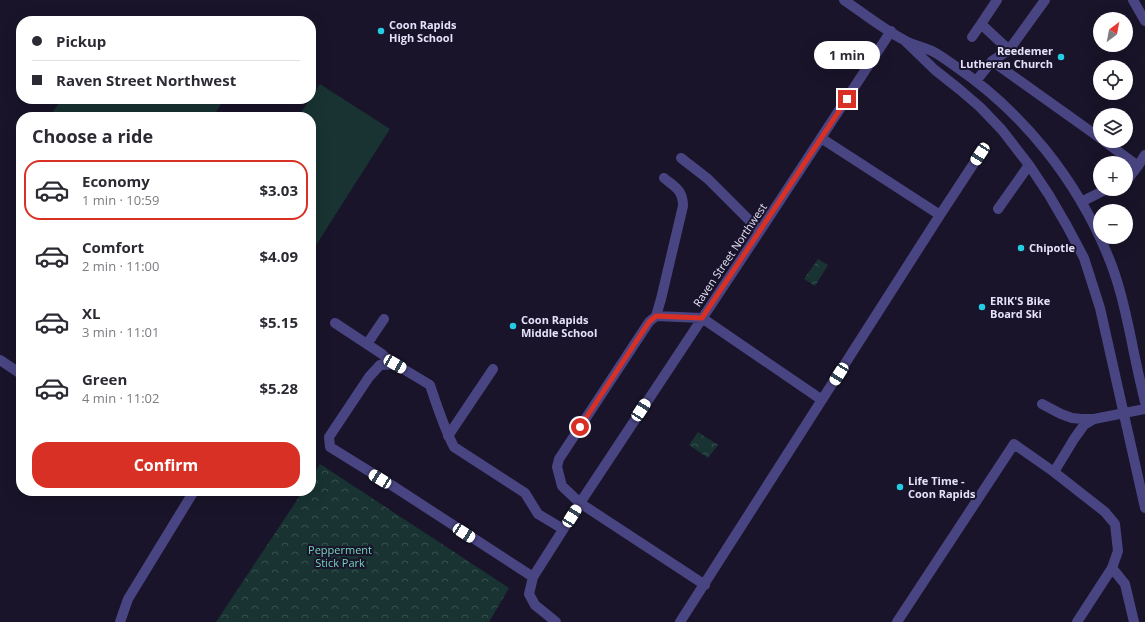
<!DOCTYPE html>
<meta charset="utf-8">
<style>
:root{--surface:#fff;--page:#f2f2f3;--text:#2b2b33;--muted:#7c7c81;--line:#e1e1e2;--accent:#d93025}
body{margin:0;font-family:"Open Sans",sans-serif;background:var(--page);color:var(--text);height:100vh;display:flex;flex-direction:column;font-size:15px;white-space:nowrap}
*{box-sizing:border-box;margin:0}
p{font-size:13px;color:var(--muted)}
.icon{flex:none;width:22px;height:22px;fill:none;stroke:currentColor;stroke-width:2;stroke-linecap:round;stroke-linejoin:round}
.map{position:relative;flex:1;overflow:hidden}
.details{position:absolute;left:16px;top:112px;width:300px;height:384px;display:flex;flex-direction:column;background:var(--surface);border-radius:16px;box-shadow:0 4px 16px #0002}
.details>*{flex:none}
.banner{position:absolute;left:16px;top:16px;width:300px;height:88px;border-radius:16px;box-shadow:0 4px 16px #0002;display:grid;align-content:center;height:88px;padding:0 16px;background:var(--surface)}
.needle{width:26px;rotate:32deg}
.fabs{position:absolute;left:1093px;top:12px;display:grid;gap:8px}
.fabs a{display:grid;place-items:center;width:40px;height:40px;border-radius:50%;background:var(--surface);box-shadow:0 4px 16px #0002;font-size:20px}
.end{position:absolute;width:18px;height:18px;margin:-9px;border:5px solid #d93025;background:#fff;box-shadow:0 0 0 2px #fff}
.from{border-radius:50%}
.bubble{position:absolute;height:28px;border-radius:14px;background:var(--surface);box-shadow:0 4px 16px #0002;font-size:13px;font-weight:700;line-height:28px;text-align:center}
.car{position:absolute;width:12px;height:24px;margin:-12px -6px;border-radius:5px;box-shadow:0 0 3px 1px #0007;background:linear-gradient(#fff 24%,#345 0 40%,#fff 0 76%,#345 0 86%,#fff 0)}
.banner b{display:flex;align-items:center;gap:14px;height:38px;font-size:15px}
.banner b+b{border-top:1px solid var(--line)}
.banner i{width:10px;height:10px;background:var(--text)}
ul{padding:0;list-style:none}
li{display:flex;align-items:center;gap:12px;height:60px;margin:0 8px 6px;padding:0 8px;border:2px solid transparent;border-radius:16px}
li div{flex:1}
li b{display:block;font-size:15px}
li em{font-style:normal;font-weight:700}
li.on{border-color:var(--accent)}
li>.icon{width:36px;height:36px;stroke-width:1.5}
h2{padding:0 16px;font-size:18px;line-height:48px}
.action{display:flex;gap:8px;margin-top:auto;padding:8px 16px}
.action a{flex:1;height:46px;border-radius:16px;background:var(--accent);color:#fff;font-size:16px;font-weight:700;line-height:46px;text-align:center}
.map>svg:first-child{display:block}
.green{fill:#183332}
.park{fill:url(#park-crowns)}
.lines{fill:none;stroke-linecap:round;stroke-linejoin:round}
.minor{stroke:#494582;stroke-width:10}
.route{stroke:#d93025;stroke-width:5}
.poi-dot{fill:#24cce4;stroke:#191429;stroke-width:1.5}
.labels{text-anchor:middle;stroke-width:4;stroke-linejoin:round;paint-order:stroke}
.poi-label{font-size:11px;font-weight:bold;fill:#e4e1fb;stroke:#191429;text-anchor:start}
.street-label{font-size:11px;fill:#e4e1fb;stroke:#191429}
.park-label{font-size:11px;fill:#74d4be;stroke:#191429}
</style>
<div class="map">
<svg width="1145" height="622" viewBox="0 0 1145 622">
<defs>
<pattern id="park-crowns" width="20" height="18" patternUnits="userSpaceOnUse"><rect width="20" height="18" fill="#183332"/><path d="M2 6a3 3 0 1 1 6 0M12 15a3 3 0 1 1 6 0" fill="none" stroke="#395051"/></pattern>
</defs>
<rect width="100%" height="100%" fill="#191429"/>
<path class="green" d="M 320,84 L 390,129 L 311,253 L 311,117 L 298,117 L 310,99 L 311,99 L 311,97 Z
M 62,99 L 213,99 L 221,104 L 213,117 L 49,117 Z"/>
<path class="park" d="M 818,259 L 828,265 L 815,286 L 804,279 Z
M 698,432 L 718,445 L 708,458 L 689,445 Z
M 320,464 L 509,588 L 489,622 L 216,622 L 303,491 L 311,491 L 311,478 Z"/>
<g class="lines">
<path class="minor" d="M 844,0 C 863,13 883,29 904,40 C 913,45 923,47 932,51 C 940,55 948,61 955,66 C 1023,112 1077,180 1108,256 C 1119,282 1125,310 1131,338 C 1135,359 1140,381 1145,402
M 997,0 L 981,24 L 1009,50
M 1133,0 L 1145,21
M 972,37 L 981,24
M 904,40 L 935,70 L 959,89 L 980,107 L 1002,130 L 1029,165 L 1049,195 L 1067,226 L 1084,258 L 1100,308 L 1145,508
M 992,61 L 1009,50 L 1045,0
M 976,81 L 992,61 L 1100,138
M 1104,141 L 1138,166 L 1128,179 L 1126,180
M 681,158 L 708,179 L 760,231
M 1138,166 L 1145,155
M 1081,202 L 1107,189
M 998,209 L 1029,165
M 940,215 L 980,154
M 656,316 L 661,299 L 683,206 C 683,190 675,187 664,178
M 335,323 L 382,354 L 386,358 L 388,365
M 367,344 L 384,319
M 0,360 L 21,374
M 1042,404 L 1061,414 L 1072,418 L 1082,419 L 1094,419 L 1145,409
M 448,436 L 493,369
M 1054,472 L 1074,439 L 1084,425 L 1094,419
M 1112,568 L 1125,584 L 1134,622
M 533,577 L 393,486 L 330,447 L 329,437 L 369,377 L 380,365 L 395,364 L 430,385 C 437,406 444,428 454,447 L 525,493 L 538,514 L 563,529
M 705,585 L 580,503 L 562,486 L 557,467 L 559,459 L 649,322 L 656,316 L 702,318 L 822,400
M 120,622 L 128,599 L 194,491
M 556,622 L 535,605 L 529,594 L 533,577 L 580,503 L 762,228 L 891,31
M 680,622 L 940,215 L 821,138
M 897,622 L 1014,444 L 1054,472 L 1105,512 L 1115,524 L 1118,551 L 1112,568 L 1077,622"/>
</g>
<g class="lines">
<path class="route" d="M 580,427 L 649,322 L 656,316 L 702,318 L 847,99"/>
</g>
<g class="poi-dot">
<circle cx="381" cy="31" r="4"/>
<circle cx="1061" cy="57" r="4"/>
<circle cx="1021" cy="248" r="4"/>
<circle cx="982" cy="307" r="4"/>
<circle cx="513" cy="326" r="4"/>
<circle cx="900" cy="487" r="4"/>
</g>
<g class="labels">
<g class="poi-label">
<text x="389" y="29">Coon Rapids<tspan x="389" dy="13">High School</tspan></text>
<text x="1053" y="55" text-anchor="end">Reedemer<tspan x="1053" dy="13">Lutheran Church</tspan></text>
<text x="1029" y="252">Chipotle</text>
<text x="990" y="305">ERIK'S Bike<tspan x="990" dy="13">Board Ski</tspan></text>
<text x="521" y="324">Coon Rapids<tspan x="521" dy="13">Middle School</tspan></text>
<text x="908" y="485">Life Time -<tspan x="908" dy="13">Coon Rapids</tspan></text>
</g>
<g class="street-label">
<text transform="translate(730 255) rotate(-56)" y="4">Raven Street Northwest</text>
</g>
<g class="park-label">
<text x="340" y="554">Pepperment<tspan x="340" dy="13">Stick Park</tspan></text>
</g>
</g>
</svg>
<div class="fabs">
<a><svg class="needle" viewBox="-14 -14 28 28"><path d="M0-13l5 13h-10z" fill="#e53935"/><path d="M0 13l5-13h-10z" fill="#7c7c81"/></svg></a>
<a><svg class="icon" aria-label="locate" viewBox="0 0 24 24"><circle cx="12" cy="12" r="6"/><path d="M12 2v4M12 18v4M2 12h4M18 12h4"/></svg></a>
<a><svg class="icon" aria-label="layers" viewBox="0 0 24 24"><path d="M12 4l9 5-9 5-9-5zM3 14l9 5 9-5"/></svg></a>
<a>+</a>
<a>−</a>
</div>
<i class="end from" style="left:580px;top:427px"></i>
<i class="end" style="left:847px;top:99px"></i>
<div class="bubble" style="left:814px;top:41px;width:66px">1 min</div>
<i class="car" style="left:980px;top:154px;rotate:213deg"></i>
<i class="car" style="left:395px;top:364px;rotate:120deg"></i>
<i class="car" style="left:839px;top:374px;rotate:212deg"></i>
<i class="car" style="left:641px;top:410px;rotate:33deg"></i>
<i class="car" style="left:380px;top:479px;rotate:302deg"></i>
<i class="car" style="left:572px;top:516px;rotate:32deg"></i>
<i class="car" style="left:464px;top:533px;rotate:123deg"></i>
<div class="banner">
<b><i class="from"></i>Pickup</b>
<b><i></i>Raven Street Northwest</b>
</div>
<section class="details">
<h2>Choose a ride</h2>
<ul>
<li class="on"><svg class="icon" aria-label="car" viewBox="0 0 24 24"><path d="M5 17H2v-5l4-1 3-4h7l3 4 3 1v5h-3M9 17h6M6 11h13"/><circle cx="7" cy="17" r="2"/><circle cx="17" cy="17" r="2"/></svg><div><b>Economy</b><p>1 min · 10:59</p></div><em>$3.03</em></li>
<li><svg class="icon" aria-label="car" viewBox="0 0 24 24"><path d="M5 17H2v-5l4-1 3-4h7l3 4 3 1v5h-3M9 17h6M6 11h13"/><circle cx="7" cy="17" r="2"/><circle cx="17" cy="17" r="2"/></svg><div><b>Comfort</b><p>2 min · 11:00</p></div><em>$4.09</em></li>
<li><svg class="icon" aria-label="car" viewBox="0 0 24 24"><path d="M5 17H2v-5l4-1 3-4h7l3 4 3 1v5h-3M9 17h6M6 11h13"/><circle cx="7" cy="17" r="2"/><circle cx="17" cy="17" r="2"/></svg><div><b>XL</b><p>3 min · 11:01</p></div><em>$5.15</em></li>
<li><svg class="icon" aria-label="car" viewBox="0 0 24 24"><path d="M5 17H2v-5l4-1 3-4h7l3 4 3 1v5h-3M9 17h6M6 11h13"/><circle cx="7" cy="17" r="2"/><circle cx="17" cy="17" r="2"/></svg><div><b>Green</b><p>4 min · 11:02</p></div><em>$5.28</em></li>
</ul>
<div class="action"><a>Confirm</a></div>
</section>
</div>
